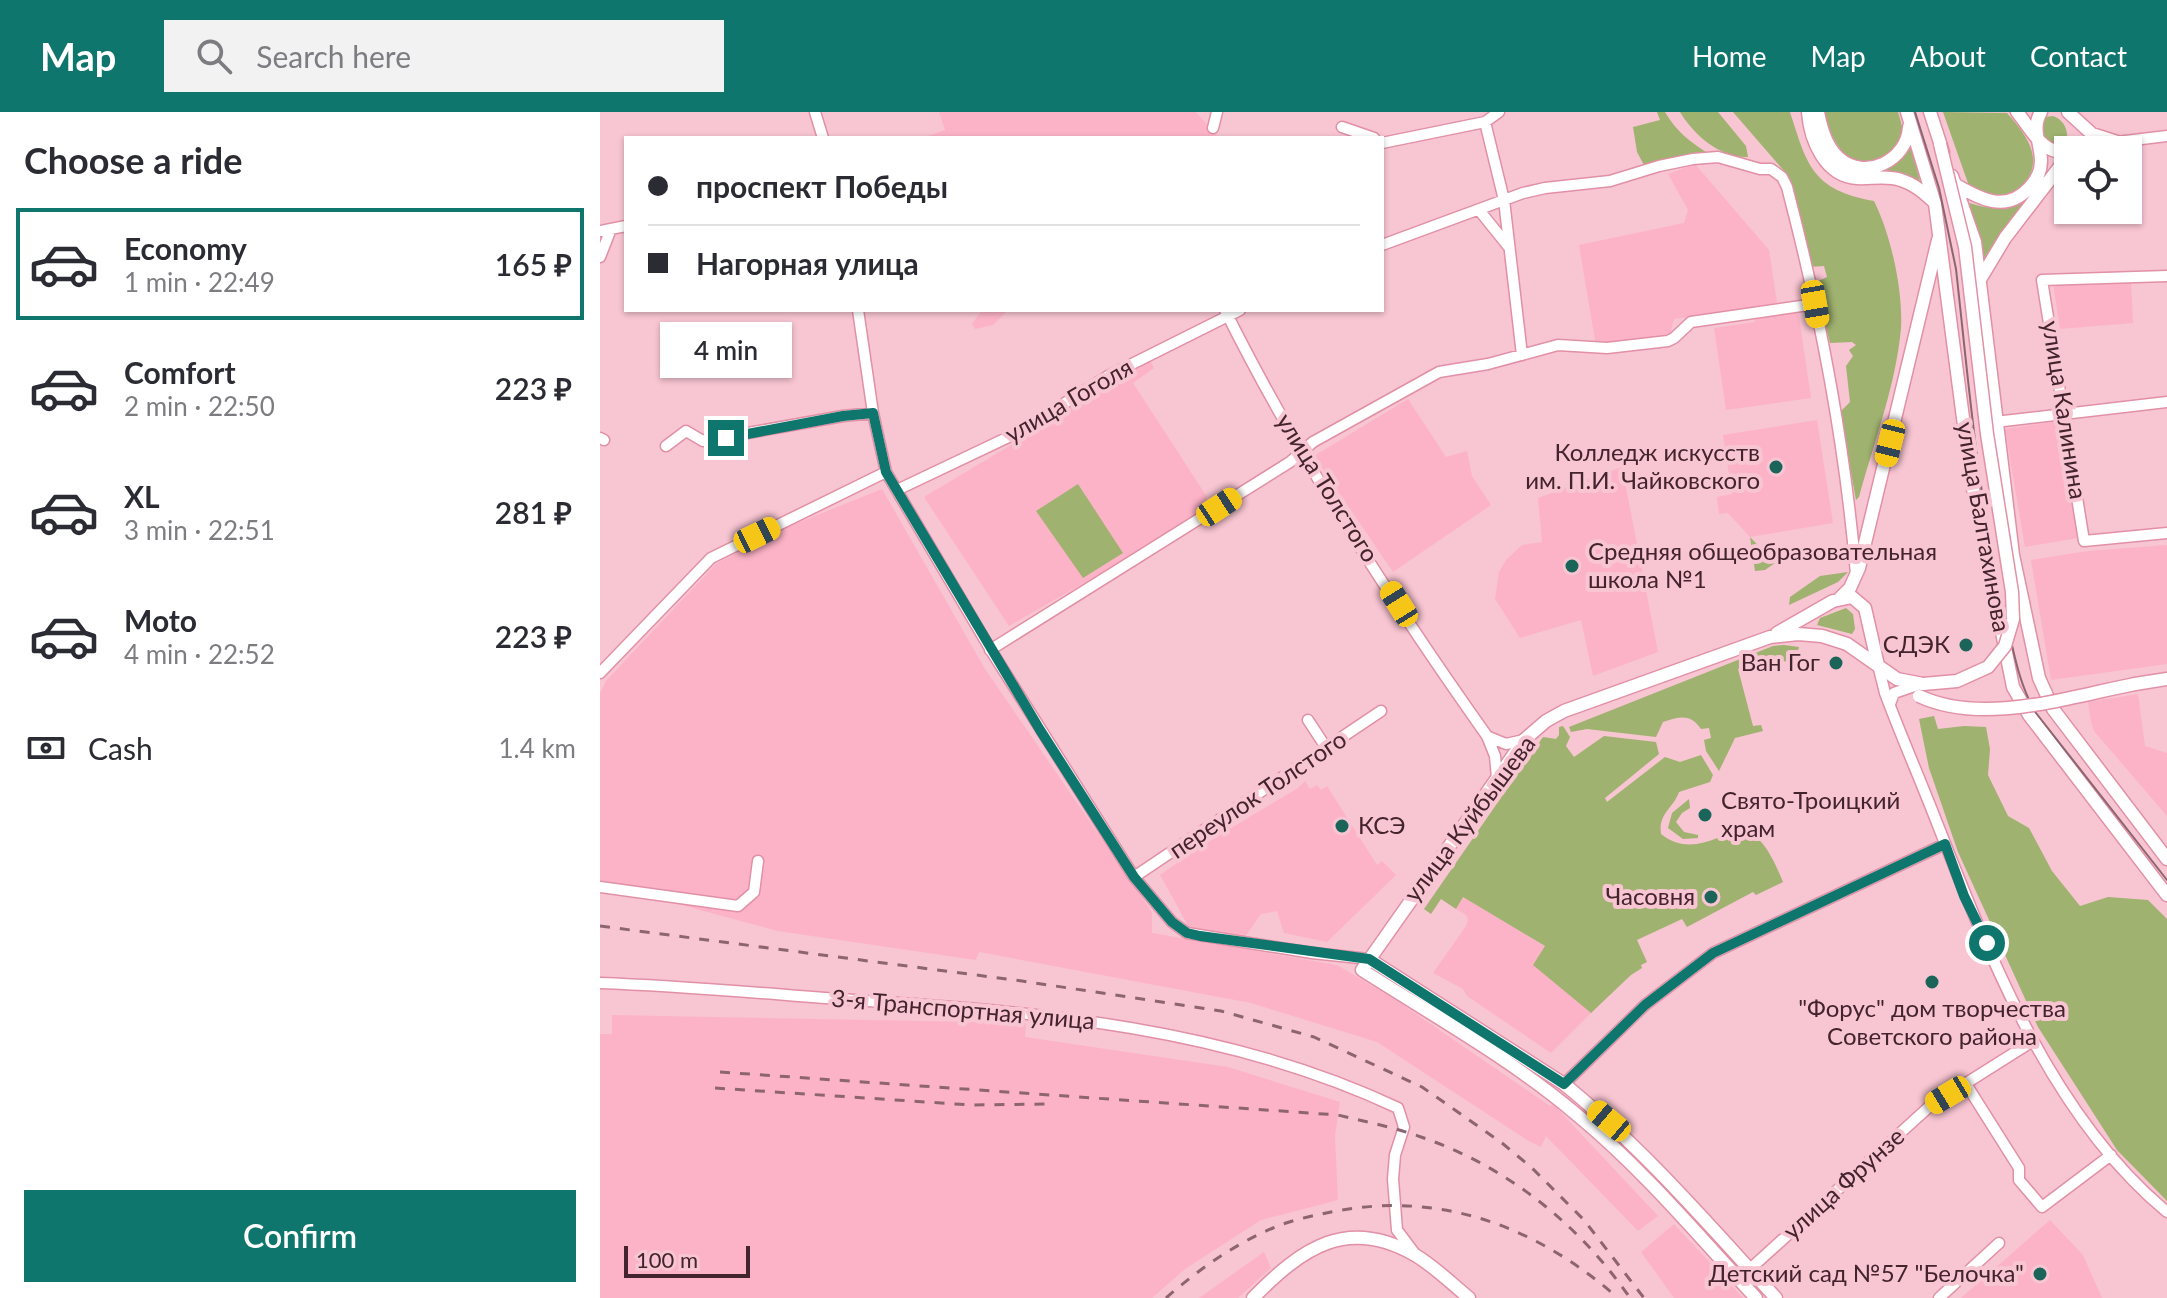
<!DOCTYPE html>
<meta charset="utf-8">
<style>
:root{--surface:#fff;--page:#f2f2f3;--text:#2b2b33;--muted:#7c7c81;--line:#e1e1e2;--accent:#0f766e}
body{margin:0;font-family:Lato,sans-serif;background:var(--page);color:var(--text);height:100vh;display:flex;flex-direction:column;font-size:30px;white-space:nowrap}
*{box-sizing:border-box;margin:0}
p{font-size:26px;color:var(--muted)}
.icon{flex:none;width:44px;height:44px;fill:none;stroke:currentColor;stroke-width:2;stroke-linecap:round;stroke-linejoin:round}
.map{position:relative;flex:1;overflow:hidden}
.panel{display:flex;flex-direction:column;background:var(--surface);width:600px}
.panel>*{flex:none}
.hud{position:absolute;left:24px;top:24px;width:760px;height:176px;border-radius:0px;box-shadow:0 2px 6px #0004;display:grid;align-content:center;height:176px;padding:0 24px;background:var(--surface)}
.fabs{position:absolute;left:1454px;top:24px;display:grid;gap:16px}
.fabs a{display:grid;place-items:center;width:88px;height:88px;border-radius:0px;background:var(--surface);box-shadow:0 2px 6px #0004;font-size:40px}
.scale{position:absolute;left:24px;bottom:20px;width:126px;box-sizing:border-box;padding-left:8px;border:4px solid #43232d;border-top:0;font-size:22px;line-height:28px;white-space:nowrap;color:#43232d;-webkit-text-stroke:6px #f8c5d2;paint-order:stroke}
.end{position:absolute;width:36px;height:36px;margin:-18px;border:10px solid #0f766e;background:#fff;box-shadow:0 0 0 4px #fff}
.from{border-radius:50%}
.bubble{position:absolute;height:56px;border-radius:0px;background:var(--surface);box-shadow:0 2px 6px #0004;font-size:26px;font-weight:600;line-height:56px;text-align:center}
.car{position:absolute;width:24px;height:48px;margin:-24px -12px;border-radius:10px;box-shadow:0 0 6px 2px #0007;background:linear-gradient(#f5c518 24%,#345 0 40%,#f5c518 0 76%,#345 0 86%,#f5c518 0)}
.hud b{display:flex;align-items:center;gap:28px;height:76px;font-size:30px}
.hud b+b{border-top:2px solid var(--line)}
.hud i{width:20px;height:20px;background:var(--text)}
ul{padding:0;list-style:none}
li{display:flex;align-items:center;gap:24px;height:112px;margin:0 16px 12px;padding:0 8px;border:4px solid transparent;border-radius:0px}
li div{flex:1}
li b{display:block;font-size:30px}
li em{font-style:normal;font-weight:600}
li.selected{border-color:var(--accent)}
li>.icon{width:72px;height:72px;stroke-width:1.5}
h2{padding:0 24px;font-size:36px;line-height:96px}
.pay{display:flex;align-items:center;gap:20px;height:88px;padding:0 24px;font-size:30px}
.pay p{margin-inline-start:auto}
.primary-button{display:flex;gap:16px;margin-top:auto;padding:16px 24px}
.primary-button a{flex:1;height:92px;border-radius:0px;background:var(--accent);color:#fff;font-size:32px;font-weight:600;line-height:92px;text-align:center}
header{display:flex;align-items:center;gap:48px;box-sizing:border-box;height:112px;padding:0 40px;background:var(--accent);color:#fff}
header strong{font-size:38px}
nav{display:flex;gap:44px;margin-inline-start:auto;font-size:28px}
.search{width:560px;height:72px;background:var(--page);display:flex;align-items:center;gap:20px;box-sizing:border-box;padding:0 28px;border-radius:0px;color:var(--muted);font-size:30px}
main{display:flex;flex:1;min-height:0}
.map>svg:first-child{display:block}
.built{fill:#fdb3c7}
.green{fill:#9fb26f}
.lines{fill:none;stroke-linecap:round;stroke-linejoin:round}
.minor-casing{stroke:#e190a6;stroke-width:13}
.major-casing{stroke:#e190a6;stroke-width:15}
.minor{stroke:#fff;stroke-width:10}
.major{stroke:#fff;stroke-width:12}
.tram{stroke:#8d6571;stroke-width:2}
.rail{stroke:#8d6571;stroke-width:3;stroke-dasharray:10 10;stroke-linecap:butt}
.major-bridge-casing{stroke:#e190a6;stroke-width:15;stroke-linecap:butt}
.major-bridge{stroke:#fff;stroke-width:12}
.route{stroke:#0f766e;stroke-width:10}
.poi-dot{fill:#1a6459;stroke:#f8c5d2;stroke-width:3}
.labels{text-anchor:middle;stroke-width:8;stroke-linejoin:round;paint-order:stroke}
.street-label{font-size:24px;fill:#43232d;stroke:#f8c5d2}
.poi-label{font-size:24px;fill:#43232d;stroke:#f8c5d2;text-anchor:end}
</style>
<header>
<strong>Map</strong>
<div class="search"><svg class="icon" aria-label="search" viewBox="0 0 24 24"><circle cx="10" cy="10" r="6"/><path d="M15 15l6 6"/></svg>Search here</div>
<nav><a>Home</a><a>Map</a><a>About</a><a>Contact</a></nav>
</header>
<main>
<section class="panel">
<h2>Choose a ride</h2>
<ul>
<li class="selected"><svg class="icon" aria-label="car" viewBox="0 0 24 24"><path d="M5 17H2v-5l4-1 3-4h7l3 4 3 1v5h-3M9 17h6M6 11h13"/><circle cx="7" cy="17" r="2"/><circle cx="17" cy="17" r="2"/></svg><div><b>Economy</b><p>1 min · 22:49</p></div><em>165 ₽</em></li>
<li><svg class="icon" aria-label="car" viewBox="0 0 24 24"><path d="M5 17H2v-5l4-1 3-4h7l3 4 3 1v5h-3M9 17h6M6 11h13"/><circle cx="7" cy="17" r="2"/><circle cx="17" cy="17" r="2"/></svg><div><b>Comfort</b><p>2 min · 22:50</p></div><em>223 ₽</em></li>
<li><svg class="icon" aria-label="car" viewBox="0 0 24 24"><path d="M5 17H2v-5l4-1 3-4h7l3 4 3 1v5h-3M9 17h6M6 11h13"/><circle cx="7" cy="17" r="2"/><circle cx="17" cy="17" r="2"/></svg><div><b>XL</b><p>3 min · 22:51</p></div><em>281 ₽</em></li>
<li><svg class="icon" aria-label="car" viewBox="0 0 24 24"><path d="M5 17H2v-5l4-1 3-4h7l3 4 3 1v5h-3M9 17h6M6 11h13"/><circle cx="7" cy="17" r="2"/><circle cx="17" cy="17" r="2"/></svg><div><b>Moto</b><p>4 min · 22:52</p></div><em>223 ₽</em></li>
</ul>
<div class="pay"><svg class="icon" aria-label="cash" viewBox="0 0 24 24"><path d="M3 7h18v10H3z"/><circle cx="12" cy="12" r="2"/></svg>Cash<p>1.4 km</p></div>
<div class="primary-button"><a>Confirm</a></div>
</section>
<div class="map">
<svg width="1567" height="1186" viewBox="0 0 1567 1186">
<rect width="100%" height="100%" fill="#f8c5d2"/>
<path class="built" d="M 339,0 L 596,0 L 619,26 L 323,26 L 345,18 Z
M 1095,52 L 1169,138 L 1177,191 L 1074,207 L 1070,223 L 996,234 L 979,133 L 1084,111 L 1088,98 L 1068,62 Z
M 1531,167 L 1533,211 L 1460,217 L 1453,171 Z
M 382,198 L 408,198 L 393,213 L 375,217 L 372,212 Z
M 1198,198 L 1211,286 L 1126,298 L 1114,216 L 1155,210 L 1154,204 Z
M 550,248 L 554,256 L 533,271 L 607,385 L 602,399 L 533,443 L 409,514 L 324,385 L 446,312 L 512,268 Z
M 808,287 L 846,345 L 867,339 L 872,364 L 891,393 L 793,460 L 714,344 Z
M 1217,308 L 1233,411 L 1150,425 L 1128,401 L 1119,402 L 1117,385 L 1132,382 L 1123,323 Z
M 1460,309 L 1478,426 L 1425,435 L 1405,317 Z
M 1022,355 L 1058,540 L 993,564 L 981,508 L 920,526 L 895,487 L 899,460 L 906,448 L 922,433 L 942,430 L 938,386 Z
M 282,377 L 385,557 L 552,800 L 552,821 L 737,853 L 796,888 L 950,994 L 953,992 L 1058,1104 L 1038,1119 L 946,1024 L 941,1035 L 927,1028 L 777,930 L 651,891 L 379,840 L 376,848 L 178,819 L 0,771 L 0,581 L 6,569 L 116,452 L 180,418 Z
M 1567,433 L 1567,552 L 1451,568 L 1431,448 L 1488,439 Z
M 1538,582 L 1545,634 L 1567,641 L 1567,704 L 1494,619 L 1491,610 L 1488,590 Z
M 705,669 L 710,677 L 717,673 L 721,678 L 727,674 L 777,753 L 782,749 L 796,763 L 727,830 L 684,821 L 677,799 L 661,802 L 645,825 L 591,819 L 560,763 L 603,733 L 698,676 Z
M 863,785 L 946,835 L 934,853 L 991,901 L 951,941 L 867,884 L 863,877 L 833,861 L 866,814 L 868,808 L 866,803 L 856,797 Z
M 12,903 L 426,911 L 425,925 L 628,955 L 740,990 L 735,1024 L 738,1088 L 661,1108 L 585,1157 L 552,1186 L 0,1186 L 0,922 L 12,922 Z
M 1450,1108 L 1483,1143 L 1502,1186 L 1361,1186 Z
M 1074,1112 L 1143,1186 L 1074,1186 L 1041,1140 Z
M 664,1140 L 671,1156 L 638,1186 L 599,1186 Z"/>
<path class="green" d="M 1057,0 L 1065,0 C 1076,19 1090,30 1109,42 L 1044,53 L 1037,40 L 1033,15 L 1060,8 Z
M 1080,0 L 1118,0 L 1146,34 L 1148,45 C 1120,46 1094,23 1080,0 Z
M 1133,0 L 1190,0 C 1207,53 1212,78 1274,89 C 1291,123 1303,178 1301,216 C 1296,273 1274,330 1259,385 L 1256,388 L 1240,300 L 1250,290 L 1246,254 L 1253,244 L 1249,238 L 1256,233 L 1252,230 L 1230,231 L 1214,171 L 1227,165 L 1224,154 L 1209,155 L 1185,60 Z
M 1225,0 L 1298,0 C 1300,8 1304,16 1302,24 C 1301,31 1296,35 1291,39 C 1257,72 1231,34 1225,0 Z
M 1343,0 L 1407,1 C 1418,13 1431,29 1433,45 C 1436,65 1413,90 1393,85 C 1385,83 1376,77 1369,74 Z
M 1453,4 C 1463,7 1470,19 1466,30 L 1462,34 L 1454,34 L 1442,23 L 1441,11 L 1445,5 Z
M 1310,31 L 1321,73 L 1303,62 L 1280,60 L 1303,44 Z
M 1429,83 L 1384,146 L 1369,91 C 1395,99 1405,97 1429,83 Z
M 478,372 L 523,441 L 483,466 L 436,399 Z
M 1150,425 L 1175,451 L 1165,458 L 1155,459 Z
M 1248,460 L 1238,470 L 1189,493 L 1190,485 L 1220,464 Z
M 1246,496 L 1253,502 L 1255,517 L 1252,522 L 1217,513 L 1220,506 Z
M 1184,533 L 1199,535 L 1195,551 L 1171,547 L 1138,557 L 1153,614 L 1161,613 L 1163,619 L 1135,626 L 1119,659 L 1106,639 L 1104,628 L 1111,626 L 1109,616 L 1101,617 C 1090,601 1079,605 1063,610 L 1056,625 L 987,617 L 971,620 L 969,615 L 1173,534 Z
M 1334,604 L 1338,617 L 1364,614 L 1386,615 L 1390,637 L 1388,663 L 1408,704 L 1429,716 L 1452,759 L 1480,794 L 1508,785 L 1548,788 L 1567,807 L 1567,1089 L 1517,1038 L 1438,915 L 1358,740 L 1329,656 L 1319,607 Z
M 963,614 L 970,625 L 966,634 L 974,645 L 1004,624 L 1056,630 L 1059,642 L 1005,686 L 1007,690 L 1065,645 L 1080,650 L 1101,643 L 1113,663 L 1110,670 L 1079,680 C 1073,697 1058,701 1061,722 C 1098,751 1129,709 1152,722 C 1166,730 1177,755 1183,770 L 1156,783 L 1153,780 L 1087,815 L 1082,807 L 1037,828 L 1047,850 L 1041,853 L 1042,856 L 1031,863 L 991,901 L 933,853 L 945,834 L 863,785 L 856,797 L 841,787 L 831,802 L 824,797 L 943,625 L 956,627 L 959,623 L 959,615 Z
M 1089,687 L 1090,696 L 1082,701 L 1076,710 L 1084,720 L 1098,723 L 1098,726 L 1083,727 L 1068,716 L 1072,701 Z"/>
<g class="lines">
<g class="minor-casing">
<path id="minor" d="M 215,0 L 223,26
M 885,10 L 904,88 L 922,243
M 742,15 L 774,26
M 613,16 L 617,0
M 1517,30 L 1567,24
M 782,31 L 885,10 L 899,0
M 879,98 L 908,134
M 0,119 L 26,114
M 782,133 L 923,81 L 945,76 L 1010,69 L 1059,54 L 1093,47 L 1118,45 L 1160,57 L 1171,57 L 1182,65 L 1187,75 C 1220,201 1245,332 1256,462
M 0,145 L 11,117
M 1567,164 L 1442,168 L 1484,429 L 1567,421
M 258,198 L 273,301 L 286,360 L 392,540 L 534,765 L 572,810 L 587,821 L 712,841 L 769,847
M 625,198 C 698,345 792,490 887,624 L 895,644 L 897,666
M 1395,310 L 1567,290
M 0,326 L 4,328
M 66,334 L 86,319 L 103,329 L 243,304 L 273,301
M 297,378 L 417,321 L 508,264 L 640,198
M 390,538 L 690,350 L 713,330 L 839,260 L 888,252 L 958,233 L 1007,236 L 1068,229 L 1074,226 L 1091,210 L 1215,192
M 1278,553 L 1285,581 C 1301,624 1320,667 1337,711 C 1390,846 1452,1005 1567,1100
M 0,561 L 111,446 L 286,360
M 1290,592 L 1294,581 L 1320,572
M 708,608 L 727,637
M 889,625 L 906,632 L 924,628
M 534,765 L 781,599
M 0,775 L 138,794 L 154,780 L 158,749
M 0,871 C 85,874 170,882 254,888 C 441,900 626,915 798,996 L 804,1015 L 795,1043 L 793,1067 L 797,1118 L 815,1142
M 964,972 L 1045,893 L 1113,841 L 1345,732
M 1366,972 L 1419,1056 L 1419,1068 L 1442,1095 L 1511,1043
M 1139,1167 L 1330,994 L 1433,929
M 1339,1186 L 1399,1131"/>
</g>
<g class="major-casing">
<path id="major" d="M 1208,0 C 1210,28 1225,64 1257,66 C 1271,67 1287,63 1301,68 C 1314,72 1323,80 1333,89
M 1218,0 C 1221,16 1226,35 1239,46 C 1265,69 1307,49 1309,15
M 1307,0 L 1335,92 L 1371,367 L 1413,575 L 1429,603 L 1567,783
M 1330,0 L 1343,40
M 1417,0 C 1432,18 1442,43 1468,40
M 1468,0 L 1492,22 L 1517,30
M 1477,38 L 1514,30
M 1352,64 L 1375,130 L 1413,443 L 1439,566 L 1453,597 L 1567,747
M 1356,73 C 1380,87 1406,101 1429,76 C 1436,69 1441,59 1441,49 C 1441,32 1431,16 1441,0
M 1381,166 L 1405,126 L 1468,44
M 1240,486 L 1250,476 L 1259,456 L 1338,128
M 1177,521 L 1233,489 L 1252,485 L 1265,496 L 1278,553
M 1535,572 L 1567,567
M 769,847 L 964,972 C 1043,1036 1108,1112 1176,1186
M 653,1186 C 702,1136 747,1104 815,1143 C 834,1154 852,1172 869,1186
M 1156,1186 C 1098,1123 1042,1056 976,1002 C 911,947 834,904 762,858 L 924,628 L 946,609 L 964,599 L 1170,525 L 1198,522 L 1222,524 L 1247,532 L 1297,567 L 1323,572"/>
</g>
<use href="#minor" class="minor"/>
<use href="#major" class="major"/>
<path class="tram" d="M 1315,0 L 1339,76 L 1356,157 C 1369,273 1378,389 1405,502 C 1413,536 1418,571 1436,601 L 1567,768"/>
<path class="rail" d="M 0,814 L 422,869 L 621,899 L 714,925 L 822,975 L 902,1031 L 932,1056 L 984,1108 L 1044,1186
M 120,960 L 738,1003 C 766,1010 794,1015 821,1025 C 906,1054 979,1112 1030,1186
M 115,976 L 371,993 L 454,992
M 566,1186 C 598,1158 633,1133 673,1116 C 691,1108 712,1104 731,1100 C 840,1078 936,1114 1018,1186"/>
<g class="major-bridge-casing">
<path id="major-bridge" d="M 1323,572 L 1357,569 L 1388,555 L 1405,534 L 1413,507 L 1412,480 L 1387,322 L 1365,135 L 1340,32
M 1319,584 C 1383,614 1468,585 1535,572"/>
</g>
<use href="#major-bridge" class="major-bridge"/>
</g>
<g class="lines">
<path class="route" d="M 126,326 L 243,304 L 273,301 L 286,360 L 440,618 L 534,765 L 572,810 L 587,821 L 600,824 L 769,847 L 964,972 L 1045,893 L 1113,841 L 1345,732 L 1364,784 L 1387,831"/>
</g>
<g class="poi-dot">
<circle cx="1176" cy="355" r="8"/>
<circle cx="972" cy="454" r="8"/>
<circle cx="1366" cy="533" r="8"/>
<circle cx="1236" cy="551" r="8"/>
<circle cx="1105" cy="703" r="8"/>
<circle cx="742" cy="714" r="8"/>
<circle cx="1111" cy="785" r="8"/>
<circle cx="1332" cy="870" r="8"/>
<circle cx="1440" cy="1162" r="8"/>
</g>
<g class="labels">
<g class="street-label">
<text transform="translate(469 289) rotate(-30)" y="8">улица Гоголя</text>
<text transform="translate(1464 298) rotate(81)" y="8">улица Калинина</text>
<text transform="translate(727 376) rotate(58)" y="8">улица Толстого</text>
<text transform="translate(1383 415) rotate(80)" y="8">улица Балтахинова</text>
<text transform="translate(658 683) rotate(-34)" y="8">переулок Толстого</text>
<text transform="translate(870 707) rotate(-53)" y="8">улица Куйбышева</text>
<text transform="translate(363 898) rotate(5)" y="8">3-я Транспортная улица</text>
<text transform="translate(1244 1072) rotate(-42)" y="8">улица Фрунзе</text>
</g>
<g class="poi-label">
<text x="1160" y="349">Колледж искусств<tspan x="1160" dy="28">им. П.И. Чайковского</tspan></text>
<text x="988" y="448" text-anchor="start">Средняя общеобразовательная<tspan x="988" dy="28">школа №1</tspan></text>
<text x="1350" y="541">СДЭК</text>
<text x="1220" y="559">Ван Гог</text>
<text x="1121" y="697" text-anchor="start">Свято-Троицкий<tspan x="1121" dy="28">храм</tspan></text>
<text x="758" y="722" text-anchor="start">КСЭ</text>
<text x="1095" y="793">Часовня</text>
<text x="1332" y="905" text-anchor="middle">"Форус" дом творчества<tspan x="1332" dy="28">Советского района</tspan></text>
<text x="1424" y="1170">Детский сад №57 "Белочка"</text>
</g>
</g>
</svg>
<div class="fabs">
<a><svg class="icon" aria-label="locate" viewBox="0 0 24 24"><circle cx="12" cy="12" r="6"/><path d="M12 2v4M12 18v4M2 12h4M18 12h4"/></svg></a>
</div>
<div class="scale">100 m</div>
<i class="end from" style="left:1387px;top:831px"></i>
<i class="end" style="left:126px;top:326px"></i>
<div class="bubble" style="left:60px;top:210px;width:132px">4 min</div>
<i class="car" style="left:1215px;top:192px;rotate:170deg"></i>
<i class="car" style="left:1290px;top:331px;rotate:194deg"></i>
<i class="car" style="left:619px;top:395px;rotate:57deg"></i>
<i class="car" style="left:157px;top:423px;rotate:64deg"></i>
<i class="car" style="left:799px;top:492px;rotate:328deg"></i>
<i class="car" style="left:1348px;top:983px;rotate:239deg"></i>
<i class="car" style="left:1009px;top:1009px;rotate:310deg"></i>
<div class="hud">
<b><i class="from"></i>проспект Победы</b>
<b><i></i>Нагорная улица</b>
</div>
</div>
</main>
